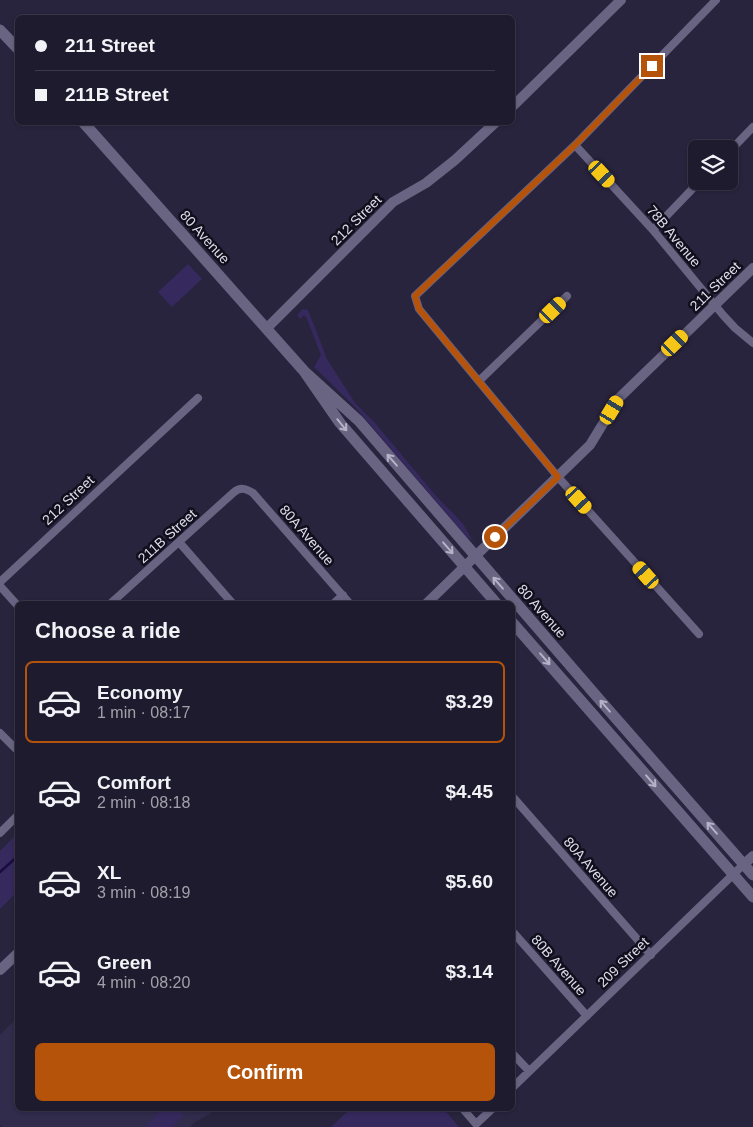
<!DOCTYPE html>
<meta charset="utf-8">
<style>
:root{--surface:#1f1b2e;--page:#2c283a;--text:#f1f3f6;--muted:#a1a1aa;--line:#3c394a;--accent:#b45309}
body{margin:0;font-family:Helvetica,sans-serif;background:var(--page);color:var(--text);height:100vh;display:flex;flex-direction:column;font-size:19px;white-space:nowrap}
*{box-sizing:border-box;margin:0}
p{font-size:16px;color:var(--muted)}
.icon{flex:none;width:28px;height:28px;fill:none;stroke:currentColor;stroke-width:2;stroke-linecap:round;stroke-linejoin:round}
.map{position:relative;flex:1;overflow:hidden}
.side{position:absolute;left:15px;top:601px;width:500px;height:510px;display:flex;flex-direction:column;background:var(--surface);border-radius:8px;box-shadow:0 1px 4px #0004,0 0 0 1px var(--line)}
.side>*{flex:none}
.banner{position:absolute;left:15px;top:15px;width:500px;height:110px;border-radius:8px;box-shadow:0 1px 4px #0004,0 0 0 1px var(--line);display:grid;align-content:center;height:110px;padding:0 20px;background:var(--surface)}
.controls{position:absolute;left:688px;top:140px;display:grid;gap:10px}
.controls a{display:grid;place-items:center;width:50px;height:50px;border-radius:8px;background:var(--surface);box-shadow:0 1px 4px #0004,0 0 0 1px var(--line);font-size:25px}
.end{position:absolute;width:22px;height:22px;margin:-11px;border:6px solid #b45309;background:#fff;box-shadow:0 0 0 2px #fff}
.from{border-radius:50%}
.car{position:absolute;width:15px;height:30px;margin:-15px -8px;border-radius:6px;box-shadow:0 0 4px 1px #0007;background:linear-gradient(#f5c518 24%,#345 0 40%,#f5c518 0 76%,#345 0 86%,#f5c518 0)}
.banner b{display:flex;align-items:center;gap:18px;height:48px;font-size:19px}
.banner b+b{border-top:1px solid var(--line)}
.banner i{width:12px;height:12px;background:var(--text)}
ul{padding:0;list-style:none}
li{display:flex;align-items:center;gap:15px;height:82px;margin:0 10px 8px;padding:0 10px;border:2px solid transparent;border-radius:8px}
li div{flex:1}
li b{display:block;font-size:19px}
li em{font-style:normal;font-weight:700}
li.on{border-color:var(--accent)}
li>.icon{width:45px;height:45px;stroke-width:1.5}
h2{padding:0 20px;font-size:22px;line-height:60px}
.cta{display:flex;gap:10px;margin-top:auto;padding:10px 20px}
.cta a{flex:1;height:58px;border-radius:8px;background:var(--accent);color:#fff;font-size:20px;font-weight:700;line-height:58px;text-align:center}
.map>svg:first-child{display:block}
.built{fill:#312b4c}
.green{fill:#35295d}
.lines{fill:none;stroke-linecap:round;stroke-linejoin:round}
.stream{stroke:#1b0c3e;stroke-width:2.5}
.minor{stroke:#686482;stroke-width:8}
.tertiary{stroke:#686482;stroke-width:10}
.secondary{stroke:#686482;stroke-width:11}
.oneway{stroke:#b5b3c8}
.route{stroke:#b45309;stroke-width:6}
.labels{text-anchor:middle;stroke-width:5;stroke-linejoin:round;paint-order:stroke}
.street-label{font-size:14px;fill:#deddee;stroke:#110f1b}
</style>
<div class="map">
<svg width="753" height="1127" viewBox="0 0 753 1127">
<rect width="100%" height="100%" fill="#29243e"/>
<path class="built" d="M 17,1018 L 18,1109 L 208,1109 L 212,1113 L 195,1122 L 190,1127 L 3,1127 L 0,1125 L 0,1035 Z"/>
<path class="green" d="M 188,264 L 202,279 L 172,307 L 158,292 Z
M 303,309 L 308,310 L 327,359 L 355,403 L 375,423 L 436,496 L 454,514 L 463,524 L 473,541 L 466,536 L 355,407 L 314,367 L 321,355 L 307,319 L 304,315 L 300,319 L 297,315 Z
M 17,834 L 17,892 L 0,909 L 0,851 Z
M 162,1109 L 180,1109 L 182,1111 L 183,1116 L 172,1127 L 145,1127 Z
M 350,1109 L 444,1109 L 459,1127 L 331,1127 Z"/>
<g class="lines">
<path class="stream" d="M 0,872 L 18,856"/>
<path class="minor" d="M 575,145 L 653,230 L 723,315 L 735,328 L 753,343
M 729,152 L 753,127
M 653,230 L 700,181
M 479,381 L 567,296
M 179,542 L 233,604
M 0,582 L 198,398
M 0,586 L 18,606
M 110,604 L 233,493 C 240,487 245,488 253,493 L 350,604
M 333,604 L 343,595
M 699,634 L 558,477 L 419,309 L 415,296 L 575,145 L 716,0
M 0,733 L 18,751
M 512,796 L 651,955
M 0,833 L 18,815
M 512,931 L 587,1016
M 512,1053 L 529,1071
M 512,1088 L 744,864
M 463,1109 L 476,1124 L 492,1109"/>
<path class="tertiary" d="M 512,107 L 621,0
M 267,328 L 393,202 L 426,183 L 455,160 L 496,122
M 426,604 L 590,445 L 618,399 L 753,268
M 744,864 L 753,856
M 0,970 L 18,953"/>
<path class="secondary" d="M 0,30 L 18,49
M 83,122 L 304,371 L 340,423 L 497,604
M 304,371 L 359,421 L 599,699 L 753,875
M 512,622 L 753,897"/>
</g>
<defs><path id="oneway-shaft" d="M-6 0H5M1.5-3L5.5 0L1.5 3" fill="none" stroke-width="1.6" stroke-linecap="round" stroke-linejoin="round" transform="scale(1.25)"/></defs>
<g class="oneway">
<use href="#oneway-shaft" transform="translate(342 425) rotate(51)"/>
<use href="#oneway-shaft" transform="translate(392 460) rotate(-131)"/>
<use href="#oneway-shaft" transform="translate(448 548) rotate(49)"/>
<use href="#oneway-shaft" transform="translate(498 583) rotate(-131)"/>
<use href="#oneway-shaft" transform="translate(545 659) rotate(49)"/>
<use href="#oneway-shaft" transform="translate(605 706) rotate(-131)"/>
<use href="#oneway-shaft" transform="translate(651 781) rotate(49)"/>
<use href="#oneway-shaft" transform="translate(712 828) rotate(-131)"/>
</g>
<g class="lines">
<path class="route" d="M 495,537 L 558,477 L 419,309 L 415,296 L 575,145 L 652,66"/>
</g>
<g class="labels">
<g class="street-label">
<text transform="translate(356 220) rotate(-45)" y="5">212 Street</text>
<text transform="translate(674 236) rotate(50)" y="5">78B Avenue</text>
<text transform="translate(205 237) rotate(48)" y="5">80 Avenue</text>
<text transform="translate(715 286) rotate(-44)" y="5">211 Street</text>
<text transform="translate(68 500) rotate(-43)" y="5">212 Street</text>
<text transform="translate(307 535) rotate(49)" y="5">80A Avenue</text>
<text transform="translate(167 536) rotate(-42)" y="5">211B Street</text>
<text transform="translate(542 611) rotate(49)" y="5">80 Avenue</text>
<text transform="translate(591 867) rotate(49)" y="5">80A Avenue</text>
<text transform="translate(623 962) rotate(-44)" y="5">209 Street</text>
<text transform="translate(559 965) rotate(49)" y="5">80B Avenue</text>
</g>
</g>
</svg>
<div class="controls">
<a><svg class="icon" aria-label="layers" viewBox="0 0 24 24"><path d="M12 4l9 5-9 5-9-5zM3 14l9 5 9-5"/></svg></a>
</div>
<i class="end from" style="left:495px;top:537px"></i>
<i class="end" style="left:652px;top:66px"></i>
<i class="car" style="left:602px;top:174px;rotate:137deg"></i>
<i class="car" style="left:553px;top:310px;rotate:46deg"></i>
<i class="car" style="left:675px;top:343px;rotate:46deg"></i>
<i class="car" style="left:612px;top:410px;rotate:31deg"></i>
<i class="car" style="left:579px;top:500px;rotate:138deg"></i>
<i class="car" style="left:646px;top:575px;rotate:318deg"></i>
<div class="banner">
<b><i class="from"></i>211 Street</b>
<b><i></i>211B Street</b>
</div>
<section class="side">
<h2>Choose a ride</h2>
<ul>
<li class="on"><svg class="icon" aria-label="car" viewBox="0 0 24 24"><path d="M5 17H2v-5l4-1 3-4h7l3 4 3 1v5h-3M9 17h6M6 11h13"/><circle cx="7" cy="17" r="2"/><circle cx="17" cy="17" r="2"/></svg><div><b>Economy</b><p>1 min · 08:17</p></div><em>$3.29</em></li>
<li><svg class="icon" aria-label="car" viewBox="0 0 24 24"><path d="M5 17H2v-5l4-1 3-4h7l3 4 3 1v5h-3M9 17h6M6 11h13"/><circle cx="7" cy="17" r="2"/><circle cx="17" cy="17" r="2"/></svg><div><b>Comfort</b><p>2 min · 08:18</p></div><em>$4.45</em></li>
<li><svg class="icon" aria-label="car" viewBox="0 0 24 24"><path d="M5 17H2v-5l4-1 3-4h7l3 4 3 1v5h-3M9 17h6M6 11h13"/><circle cx="7" cy="17" r="2"/><circle cx="17" cy="17" r="2"/></svg><div><b>XL</b><p>3 min · 08:19</p></div><em>$5.60</em></li>
<li><svg class="icon" aria-label="car" viewBox="0 0 24 24"><path d="M5 17H2v-5l4-1 3-4h7l3 4 3 1v5h-3M9 17h6M6 11h13"/><circle cx="7" cy="17" r="2"/><circle cx="17" cy="17" r="2"/></svg><div><b>Green</b><p>4 min · 08:20</p></div><em>$3.14</em></li>
</ul>
<div class="cta"><a>Confirm</a></div>
</section>
</div>
